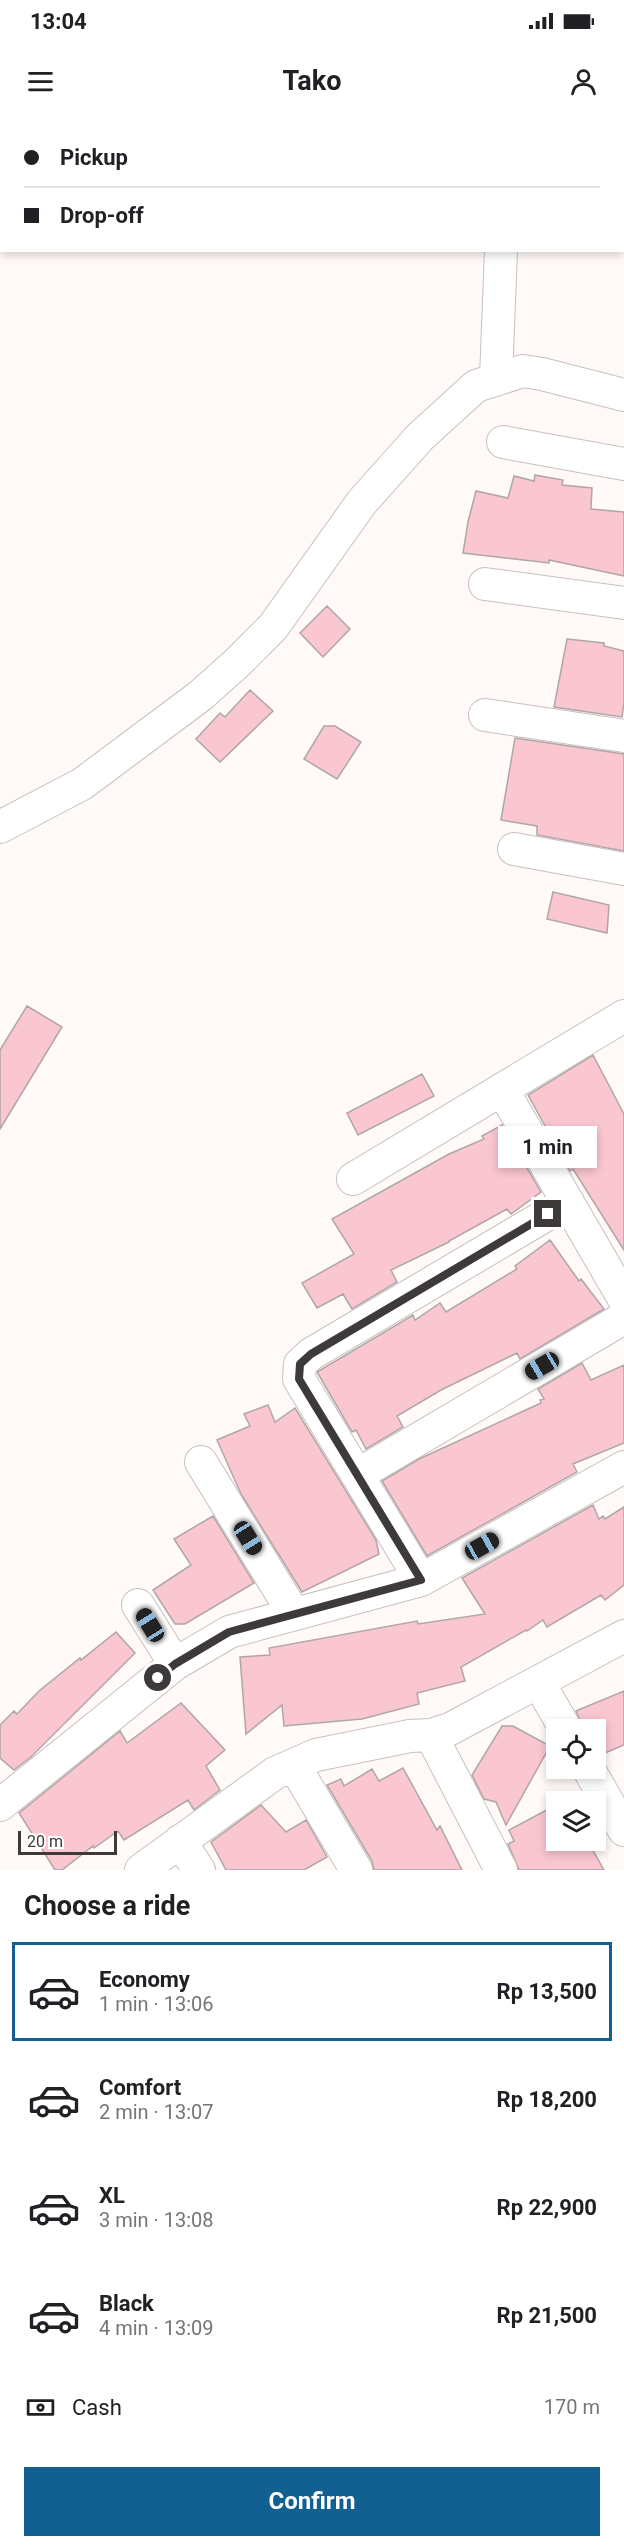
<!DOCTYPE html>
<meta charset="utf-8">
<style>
:root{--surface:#fff;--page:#f2f2f2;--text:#202124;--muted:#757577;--line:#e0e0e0;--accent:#125f92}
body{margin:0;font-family:Roboto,sans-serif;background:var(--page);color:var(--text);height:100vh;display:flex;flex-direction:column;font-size:22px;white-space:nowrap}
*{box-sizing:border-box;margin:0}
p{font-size:20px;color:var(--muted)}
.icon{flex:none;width:33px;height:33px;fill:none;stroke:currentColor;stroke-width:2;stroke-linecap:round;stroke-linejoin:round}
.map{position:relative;height:1750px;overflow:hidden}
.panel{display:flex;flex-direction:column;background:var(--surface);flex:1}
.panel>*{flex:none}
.guide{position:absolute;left:0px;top:0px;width:624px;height:132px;box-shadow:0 3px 9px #0003;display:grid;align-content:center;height:132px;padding:0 24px;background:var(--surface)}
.controls{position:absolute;left:546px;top:1599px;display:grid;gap:12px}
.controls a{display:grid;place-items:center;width:60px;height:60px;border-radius:0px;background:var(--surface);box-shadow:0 3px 9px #0003;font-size:30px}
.scale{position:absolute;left:18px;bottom:15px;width:99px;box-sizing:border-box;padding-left:6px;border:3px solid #3d3a39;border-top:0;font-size:16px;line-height:21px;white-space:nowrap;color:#3d3a39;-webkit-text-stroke:4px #fff;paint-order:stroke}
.end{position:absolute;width:27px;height:27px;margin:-14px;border:8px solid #3d3a39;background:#fff;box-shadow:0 0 0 3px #fff}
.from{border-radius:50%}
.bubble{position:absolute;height:42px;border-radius:0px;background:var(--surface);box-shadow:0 3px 9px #0003;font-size:20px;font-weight:700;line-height:42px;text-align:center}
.car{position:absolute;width:18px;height:36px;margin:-18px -9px;border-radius:8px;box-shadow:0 0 4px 2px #0007;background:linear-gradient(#222 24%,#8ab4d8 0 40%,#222 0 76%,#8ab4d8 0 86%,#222 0)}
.guide b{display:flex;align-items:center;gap:21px;height:57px;font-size:22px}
.guide b+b{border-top:2px solid var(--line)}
.guide i{width:15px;height:15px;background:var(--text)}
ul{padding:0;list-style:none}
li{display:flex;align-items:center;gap:18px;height:99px;margin:0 12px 9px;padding:0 12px;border:3px solid transparent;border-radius:0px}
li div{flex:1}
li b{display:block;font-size:22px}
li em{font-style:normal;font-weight:700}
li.current{border-color:var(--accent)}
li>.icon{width:54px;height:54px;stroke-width:1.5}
h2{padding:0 24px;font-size:27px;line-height:72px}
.pay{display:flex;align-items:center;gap:15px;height:66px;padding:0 24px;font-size:22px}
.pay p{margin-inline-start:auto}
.action{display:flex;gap:12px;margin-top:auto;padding:12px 24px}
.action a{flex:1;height:69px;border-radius:0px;background:var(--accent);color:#fff;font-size:24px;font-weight:700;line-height:69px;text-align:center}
.status{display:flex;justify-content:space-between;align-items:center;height:42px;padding:0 30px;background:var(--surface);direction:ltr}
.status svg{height:16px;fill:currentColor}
header{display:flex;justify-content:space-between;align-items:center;height:78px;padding:0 24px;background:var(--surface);font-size:27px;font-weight:700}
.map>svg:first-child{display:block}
.building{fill:#fac6d0;stroke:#afa6a8;stroke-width:1.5}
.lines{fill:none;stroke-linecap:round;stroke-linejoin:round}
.minor-casing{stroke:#c9c0be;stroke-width:34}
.minor{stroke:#fff;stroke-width:32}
.route{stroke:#3d3a39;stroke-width:8}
</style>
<div class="status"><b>13:04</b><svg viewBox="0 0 49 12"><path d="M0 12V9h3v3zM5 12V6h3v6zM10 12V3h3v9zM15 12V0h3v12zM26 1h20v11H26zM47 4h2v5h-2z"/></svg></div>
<header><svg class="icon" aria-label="menu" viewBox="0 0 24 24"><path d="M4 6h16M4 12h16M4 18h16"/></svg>Tako<svg class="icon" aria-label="person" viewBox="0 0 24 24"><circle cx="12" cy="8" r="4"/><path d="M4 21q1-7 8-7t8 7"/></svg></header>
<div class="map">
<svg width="624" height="1750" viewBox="0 0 624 1750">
<rect width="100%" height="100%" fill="#fff9f7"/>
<path class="building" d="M 535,355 L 563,360 L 562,365 L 592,368 L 591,389 L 624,392 L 624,456 L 549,440 L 549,443 L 463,433 L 468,402 L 476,371 L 508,378 L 514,356 L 534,361 Z
M 327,486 L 350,509 L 323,537 L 300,513 Z
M 567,519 L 604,523 L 604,526 L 624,531 L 624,583 L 622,597 L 554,587 Z
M 250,570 L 273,591 L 220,642 L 196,619 L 220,593 L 225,597 Z
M 324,606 L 335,606 L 361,622 L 337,659 L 304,639 Z
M 515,618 L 624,634 L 624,731 L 537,715 L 537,706 L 501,700 Z
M 553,772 L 609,785 L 607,813 L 547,799 Z
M 27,886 L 62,907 L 0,1009 L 0,930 Z
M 593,935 L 624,994 L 624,1130 L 573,1049 L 570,1051 L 528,975 Z
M 422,954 L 434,976 L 358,1015 L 347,993 Z
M 502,1005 L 541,1072 L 511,1094 L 507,1089 L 449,1121 L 449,1122 L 391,1150 L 397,1162 L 352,1189 L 343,1174 L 317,1188 L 302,1163 L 354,1134 L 332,1099 L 449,1034 L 484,1019 L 482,1016 Z
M 550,1120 L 579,1161 L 581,1159 L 604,1189 L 520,1239 L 517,1233 L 441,1270 L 397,1296 L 403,1307 L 366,1329 L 356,1310 L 352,1312 L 317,1252 L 413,1195 L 415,1200 L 440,1183 L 446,1192 L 517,1149 L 515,1146 Z
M 582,1243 L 591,1260 L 624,1245 L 624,1323 L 573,1344 L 577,1352 L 427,1436 L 382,1361 L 419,1339 L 541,1283 L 540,1280 L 544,1279 L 538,1269 Z
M 268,1285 L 275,1302 L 295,1288 L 376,1420 L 379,1434 L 302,1472 L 241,1374 L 217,1320 L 250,1306 L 244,1294 Z
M 593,1385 L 599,1399 L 603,1396 L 605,1399 L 624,1387 L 624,1465 L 605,1480 L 601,1475 L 547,1507 L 543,1500 L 527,1511 L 526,1510 L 461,1547 L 465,1561 L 417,1573 L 419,1584 L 362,1599 L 284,1606 L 282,1585 L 246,1614 L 240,1537 L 270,1535 L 269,1528 L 417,1501 L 418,1504 L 485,1494 L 462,1458 Z
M 213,1396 L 254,1463 L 185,1504 L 175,1504 L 153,1470 L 191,1445 L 174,1419 Z
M 116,1512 L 135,1533 L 31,1637 L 14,1650 L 0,1638 L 0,1605 L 14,1591 L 17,1594 L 39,1571 L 80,1538 L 81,1540 Z
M 624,1571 L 624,1625 L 605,1633 L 596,1615 L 596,1610 L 584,1610 L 576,1591 Z
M 181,1583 L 225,1630 L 206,1646 L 220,1670 L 194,1690 L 188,1680 L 124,1720 L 118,1711 L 94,1728 L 93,1726 L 62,1750 L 55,1750 L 19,1693 L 120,1611 L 127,1623 Z
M 502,1606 L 513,1606 L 550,1626 L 506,1705 L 496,1682 L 484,1679 L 472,1655 Z
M 403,1648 L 437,1710 L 440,1706 L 462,1750 L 374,1750 L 372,1741 L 327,1665 L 341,1659 L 344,1666 L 372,1649 L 379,1661 Z
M 261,1685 L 286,1712 L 306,1700 L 327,1737 L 304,1750 L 226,1750 L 211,1722 Z
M 556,1685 L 556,1720 L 587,1720 L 604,1750 L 519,1750 L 508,1724 L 514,1721 L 509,1710 Z"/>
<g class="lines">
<g class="minor-casing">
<path id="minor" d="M 487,0 L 487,2
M 496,258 L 501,130
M 503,322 L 624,344
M 485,464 L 624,483
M 485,595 L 624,616
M 0,707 L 82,664 L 200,576 L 237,543 L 273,507 L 362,382 L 420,317 L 476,266 L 523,251 L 542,254 L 624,275
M 514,729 L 624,749
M 502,969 L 624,1179
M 353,1059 L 624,896
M 201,1342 L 294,1494
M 359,1354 L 624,1198
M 421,1460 L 299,1259 L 300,1244 L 311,1234 L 568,1082
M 138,1485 L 175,1544
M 539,1563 L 566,1610
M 431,1615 L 501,1750
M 294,1645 L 356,1750
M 588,1648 L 624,1710
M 0,1685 L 175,1544 L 229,1512 L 421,1460 L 624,1347
M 180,1721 L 199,1750
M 141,1750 L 275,1653 L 316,1635 L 410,1616 L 431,1615 L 450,1609 L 624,1516"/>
</g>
<use href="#minor" class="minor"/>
</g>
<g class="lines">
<path class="route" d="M 158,1558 L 175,1544 L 229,1512 L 421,1460 L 299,1259 L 300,1244 L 311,1234 L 548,1094"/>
</g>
</svg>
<div class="controls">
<a><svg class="icon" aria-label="locate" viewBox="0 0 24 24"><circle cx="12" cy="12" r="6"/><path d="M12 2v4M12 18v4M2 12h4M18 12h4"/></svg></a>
<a><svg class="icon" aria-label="layers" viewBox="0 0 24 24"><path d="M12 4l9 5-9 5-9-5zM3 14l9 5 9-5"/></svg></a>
</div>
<div class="scale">20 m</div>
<i class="end from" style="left:158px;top:1558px"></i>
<i class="end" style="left:548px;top:1094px"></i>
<div class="bubble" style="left:498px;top:1006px;width:99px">1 min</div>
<i class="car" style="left:542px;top:1246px;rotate:240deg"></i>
<i class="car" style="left:248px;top:1418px;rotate:148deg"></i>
<i class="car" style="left:482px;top:1426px;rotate:61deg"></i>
<i class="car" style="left:150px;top:1505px;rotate:328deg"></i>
<div class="guide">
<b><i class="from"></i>Pickup</b>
<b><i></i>Drop-off</b>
</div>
</div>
<section class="panel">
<h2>Choose a ride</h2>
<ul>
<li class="current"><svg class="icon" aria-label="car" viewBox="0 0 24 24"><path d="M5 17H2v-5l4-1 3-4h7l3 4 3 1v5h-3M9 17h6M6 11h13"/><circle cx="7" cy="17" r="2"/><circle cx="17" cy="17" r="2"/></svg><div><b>Economy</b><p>1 min · 13:06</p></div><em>Rp 13,500</em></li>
<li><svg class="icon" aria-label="car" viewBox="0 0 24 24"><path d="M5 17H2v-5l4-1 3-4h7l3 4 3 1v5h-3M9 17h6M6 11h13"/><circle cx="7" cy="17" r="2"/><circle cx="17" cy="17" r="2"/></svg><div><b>Comfort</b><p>2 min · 13:07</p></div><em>Rp 18,200</em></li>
<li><svg class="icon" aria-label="car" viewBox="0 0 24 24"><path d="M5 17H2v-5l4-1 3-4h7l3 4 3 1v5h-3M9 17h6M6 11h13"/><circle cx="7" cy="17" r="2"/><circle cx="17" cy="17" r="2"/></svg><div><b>XL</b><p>3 min · 13:08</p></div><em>Rp 22,900</em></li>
<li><svg class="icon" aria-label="car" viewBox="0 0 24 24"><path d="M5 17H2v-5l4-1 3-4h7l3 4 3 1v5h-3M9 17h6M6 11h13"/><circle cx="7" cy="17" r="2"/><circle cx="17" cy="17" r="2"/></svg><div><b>Black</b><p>4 min · 13:09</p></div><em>Rp 21,500</em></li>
</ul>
<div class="pay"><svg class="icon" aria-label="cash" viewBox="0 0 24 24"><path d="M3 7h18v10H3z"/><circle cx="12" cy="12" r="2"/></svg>Cash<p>170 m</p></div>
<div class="action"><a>Confirm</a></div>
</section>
